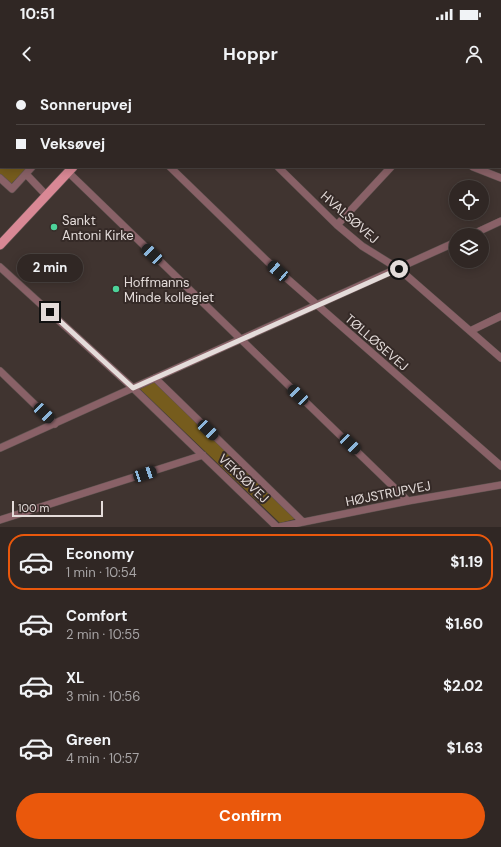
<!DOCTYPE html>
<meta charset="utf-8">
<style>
:root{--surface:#302724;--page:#3c3331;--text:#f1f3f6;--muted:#a8a5a6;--line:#4b4441;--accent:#ea580c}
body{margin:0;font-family:"DM Sans",sans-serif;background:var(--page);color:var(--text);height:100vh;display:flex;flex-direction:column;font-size:15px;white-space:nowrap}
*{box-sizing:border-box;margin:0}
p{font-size:13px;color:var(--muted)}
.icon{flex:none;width:22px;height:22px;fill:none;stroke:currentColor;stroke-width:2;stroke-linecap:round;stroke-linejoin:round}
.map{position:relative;height:447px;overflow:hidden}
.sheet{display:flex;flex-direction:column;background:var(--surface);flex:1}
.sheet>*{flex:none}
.top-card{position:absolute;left:0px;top:0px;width:501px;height:88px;box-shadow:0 2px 10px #0003,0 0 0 1px var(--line);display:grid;align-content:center;height:88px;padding:0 16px;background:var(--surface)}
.buttons{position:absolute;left:449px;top:100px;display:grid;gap:8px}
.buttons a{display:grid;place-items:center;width:40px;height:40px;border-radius:50%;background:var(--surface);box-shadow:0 2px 10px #0003,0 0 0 1px var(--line);font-size:20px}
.scale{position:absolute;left:12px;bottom:10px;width:91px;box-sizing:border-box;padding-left:4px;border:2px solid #e4dcda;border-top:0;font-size:11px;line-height:14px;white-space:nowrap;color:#e4dcda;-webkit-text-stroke:3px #352a27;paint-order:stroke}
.end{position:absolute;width:18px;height:18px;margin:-9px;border:5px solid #e4dcda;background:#111;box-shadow:0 0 0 2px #111}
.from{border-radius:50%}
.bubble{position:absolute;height:28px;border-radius:14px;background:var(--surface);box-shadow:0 2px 10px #0003,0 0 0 1px var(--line);font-size:13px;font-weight:700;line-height:28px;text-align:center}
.car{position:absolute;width:12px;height:24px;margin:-12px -6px;border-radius:5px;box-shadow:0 0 3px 1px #0007;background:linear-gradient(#222 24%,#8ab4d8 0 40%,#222 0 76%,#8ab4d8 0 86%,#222 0)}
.top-card b{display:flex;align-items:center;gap:14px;height:38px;font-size:15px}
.top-card b+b{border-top:1px solid var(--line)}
.top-card i{width:10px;height:10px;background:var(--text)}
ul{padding:7px 0 0;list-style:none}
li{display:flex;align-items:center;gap:12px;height:56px;margin:0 8px 6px;padding:0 8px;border:2px solid transparent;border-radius:16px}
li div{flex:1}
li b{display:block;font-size:15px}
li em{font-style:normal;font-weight:700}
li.selected{border-color:var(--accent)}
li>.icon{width:36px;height:36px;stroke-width:1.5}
.action{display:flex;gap:8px;margin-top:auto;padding:8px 16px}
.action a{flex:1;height:46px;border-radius:24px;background:var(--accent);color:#fff;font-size:16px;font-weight:700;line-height:46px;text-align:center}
.status{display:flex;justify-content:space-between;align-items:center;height:28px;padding:0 20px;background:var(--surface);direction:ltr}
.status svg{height:11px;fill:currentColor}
header{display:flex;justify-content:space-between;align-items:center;height:52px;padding:0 16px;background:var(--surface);font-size:18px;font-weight:700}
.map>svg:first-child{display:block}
.green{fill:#765c1d}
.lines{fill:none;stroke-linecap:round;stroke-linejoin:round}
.minor-casing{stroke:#5e524f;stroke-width:8}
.major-casing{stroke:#5e524f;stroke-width:10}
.minor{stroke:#896167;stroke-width:7}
.major{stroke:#d98895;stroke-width:9}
.route{stroke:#e4dcda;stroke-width:5}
.poi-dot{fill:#4dd39a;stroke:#352a27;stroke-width:1.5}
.labels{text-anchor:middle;stroke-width:4;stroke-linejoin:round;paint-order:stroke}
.street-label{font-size:13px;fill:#e4dcda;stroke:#352a27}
.poi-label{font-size:13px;fill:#e4dcda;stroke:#352a27;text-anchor:start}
</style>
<div class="status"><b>10:51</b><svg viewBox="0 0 49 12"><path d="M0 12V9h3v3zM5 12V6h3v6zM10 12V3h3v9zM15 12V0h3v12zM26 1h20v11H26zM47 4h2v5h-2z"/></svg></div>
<header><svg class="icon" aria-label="back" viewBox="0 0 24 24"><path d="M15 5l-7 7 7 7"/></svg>Hoppr<svg class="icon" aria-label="person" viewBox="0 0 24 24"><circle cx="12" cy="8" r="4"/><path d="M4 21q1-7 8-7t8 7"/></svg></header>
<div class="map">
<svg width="501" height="447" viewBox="0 0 501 447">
<rect width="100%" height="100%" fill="#403430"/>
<path class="green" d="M 0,43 L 1,87 L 28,87 L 10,105 L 0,95 Z
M 154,302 L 295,436 L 295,439 L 280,443 L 140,309 Z"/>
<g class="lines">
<g class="minor-casing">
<path id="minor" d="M 68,0 L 69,1
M 189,0 L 190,1
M 289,0 L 290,1
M 484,0 L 486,1
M 367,1 L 368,0
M 473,1 L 474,0
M 500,7 L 501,7
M 0,39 L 1,39
M 170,87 L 267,181 L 501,386
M 278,87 L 337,145 L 362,166 L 399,189 L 501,278
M 473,87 L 501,98
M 68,92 L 408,421
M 26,94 L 46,115
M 0,98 L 12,109 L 32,87
M 337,145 L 391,87
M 471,155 L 501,141
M 0,187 L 133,308 L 277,447
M 470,251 L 501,236
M 0,291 L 55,344
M 155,298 L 303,442
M 0,368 L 456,162
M 0,440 L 203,375
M 279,447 L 408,421 L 501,405"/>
</g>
<g class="major-casing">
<path id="major" d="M 144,1 L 145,0
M 0,165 L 73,87"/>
</g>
<use href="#minor" class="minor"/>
<use href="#major" class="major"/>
</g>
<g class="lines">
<path class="route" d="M 50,232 L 133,308 L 399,189"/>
</g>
<g class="poi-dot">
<circle cx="54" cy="147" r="4"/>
<circle cx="116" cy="209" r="4"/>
</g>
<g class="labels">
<g class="street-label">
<text transform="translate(350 137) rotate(41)" y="5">HVALSØVEJ</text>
<text transform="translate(377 262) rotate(41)" y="5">TØLLØSEVEJ</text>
<text transform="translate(244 398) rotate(44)" y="5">VEKSØVEJ</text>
<text transform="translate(388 413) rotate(-11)" y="5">HØJSTRUPVEJ</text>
</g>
<g class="poi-label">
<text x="62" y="145">Sankt<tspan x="62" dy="15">Antoni Kirke</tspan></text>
<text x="124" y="207">Hoffmanns<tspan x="124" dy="15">Minde kollegiet</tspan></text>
</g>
</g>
</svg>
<div class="buttons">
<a><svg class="icon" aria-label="locate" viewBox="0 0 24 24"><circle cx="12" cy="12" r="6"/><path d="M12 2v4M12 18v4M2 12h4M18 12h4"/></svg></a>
<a><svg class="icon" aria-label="layers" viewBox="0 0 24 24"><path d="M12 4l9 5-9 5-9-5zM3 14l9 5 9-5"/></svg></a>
</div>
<div class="scale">100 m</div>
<i class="end from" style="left:399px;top:189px"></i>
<i class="end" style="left:50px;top:232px"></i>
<div class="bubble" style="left:17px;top:174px;width:66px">2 min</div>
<i class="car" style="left:152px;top:174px;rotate:314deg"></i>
<i class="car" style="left:278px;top:191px;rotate:312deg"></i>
<i class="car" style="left:298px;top:315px;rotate:314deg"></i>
<i class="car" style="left:44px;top:333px;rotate:134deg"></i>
<i class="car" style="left:208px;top:350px;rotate:134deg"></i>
<i class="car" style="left:350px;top:364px;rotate:134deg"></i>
<i class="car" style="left:145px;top:394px;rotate:72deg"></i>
<div class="top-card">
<b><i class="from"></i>Sonnerupvej</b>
<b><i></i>Veksøvej</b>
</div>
</div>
<section class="sheet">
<ul>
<li class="selected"><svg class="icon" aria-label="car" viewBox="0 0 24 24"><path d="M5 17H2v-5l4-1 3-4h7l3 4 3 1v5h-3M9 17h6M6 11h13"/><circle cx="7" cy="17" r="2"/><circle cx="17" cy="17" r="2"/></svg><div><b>Economy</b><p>1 min · 10:54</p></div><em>$1.19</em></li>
<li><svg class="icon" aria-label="car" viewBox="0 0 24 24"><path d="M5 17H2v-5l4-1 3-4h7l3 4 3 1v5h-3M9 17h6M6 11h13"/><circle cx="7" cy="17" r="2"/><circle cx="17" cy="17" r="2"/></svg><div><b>Comfort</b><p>2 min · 10:55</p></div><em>$1.60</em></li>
<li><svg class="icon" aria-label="car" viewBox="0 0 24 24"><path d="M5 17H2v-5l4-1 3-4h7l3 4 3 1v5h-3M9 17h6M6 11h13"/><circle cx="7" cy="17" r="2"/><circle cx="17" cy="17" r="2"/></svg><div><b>XL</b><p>3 min · 10:56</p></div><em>$2.02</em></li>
<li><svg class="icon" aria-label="car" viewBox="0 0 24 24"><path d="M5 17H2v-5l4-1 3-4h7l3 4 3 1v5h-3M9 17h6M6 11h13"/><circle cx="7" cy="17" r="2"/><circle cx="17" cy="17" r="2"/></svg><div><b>Green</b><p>4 min · 10:57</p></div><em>$1.63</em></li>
</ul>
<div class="action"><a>Confirm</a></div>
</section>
